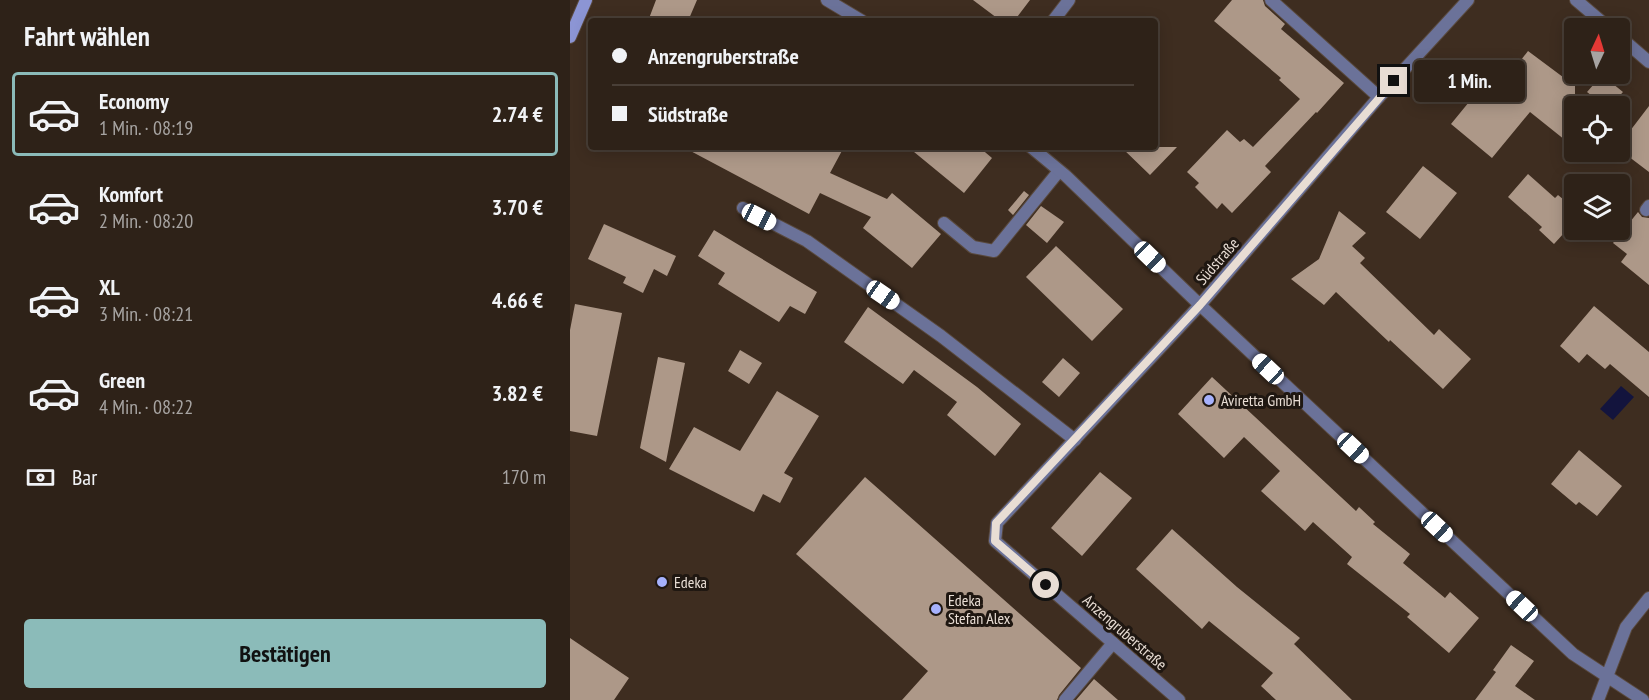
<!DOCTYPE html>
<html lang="de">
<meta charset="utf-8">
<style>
:root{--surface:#2e2218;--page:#3a2f25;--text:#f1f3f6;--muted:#a7a4a2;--line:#493f37;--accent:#8bbbb9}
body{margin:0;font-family:"PT Sans Narrow",sans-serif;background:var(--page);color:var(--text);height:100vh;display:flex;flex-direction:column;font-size:22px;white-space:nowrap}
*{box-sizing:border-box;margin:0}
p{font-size:20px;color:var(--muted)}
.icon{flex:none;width:33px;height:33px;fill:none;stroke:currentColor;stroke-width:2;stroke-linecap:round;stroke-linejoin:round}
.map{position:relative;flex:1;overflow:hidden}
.panel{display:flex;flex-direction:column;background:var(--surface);width:570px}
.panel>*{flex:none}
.hud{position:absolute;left:18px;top:18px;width:570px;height:132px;border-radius:6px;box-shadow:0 3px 15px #0003,0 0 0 2px var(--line);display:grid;align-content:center;height:132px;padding:0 24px;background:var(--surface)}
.needle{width:39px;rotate:4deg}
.fabs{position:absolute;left:994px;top:18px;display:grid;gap:12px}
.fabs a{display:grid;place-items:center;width:66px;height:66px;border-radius:6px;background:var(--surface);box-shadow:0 3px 15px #0003,0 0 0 2px var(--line);font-size:30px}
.end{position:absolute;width:27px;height:27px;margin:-14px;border:8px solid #e8ddd4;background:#111;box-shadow:0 0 0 3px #111}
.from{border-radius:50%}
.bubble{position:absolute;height:42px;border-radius:6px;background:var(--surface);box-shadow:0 3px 15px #0003,0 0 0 2px var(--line);font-size:20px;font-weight:600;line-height:42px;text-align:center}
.car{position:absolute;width:18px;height:36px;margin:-18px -9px;border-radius:8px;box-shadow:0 0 4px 2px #0007;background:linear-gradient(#fff 24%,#345 0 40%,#fff 0 76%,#345 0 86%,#fff 0)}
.hud b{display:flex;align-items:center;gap:21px;height:57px;font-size:22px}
.hud b+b{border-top:2px solid var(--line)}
.hud i{width:15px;height:15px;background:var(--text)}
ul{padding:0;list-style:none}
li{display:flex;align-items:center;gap:18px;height:84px;margin:0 12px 9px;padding:0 12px;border:3px solid transparent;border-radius:6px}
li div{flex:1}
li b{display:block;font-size:22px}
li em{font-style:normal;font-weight:600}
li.active{border-color:var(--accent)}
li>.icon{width:54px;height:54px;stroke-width:1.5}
h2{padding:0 24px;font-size:27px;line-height:72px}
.pay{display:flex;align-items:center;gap:15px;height:66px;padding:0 24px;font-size:22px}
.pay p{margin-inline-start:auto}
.primary-button{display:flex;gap:12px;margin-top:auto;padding:12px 24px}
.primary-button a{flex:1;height:69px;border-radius:6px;background:var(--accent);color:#111;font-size:24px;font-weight:600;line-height:69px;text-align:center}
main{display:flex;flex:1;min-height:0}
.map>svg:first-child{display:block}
.water{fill:#13143d}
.building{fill:#ad9888}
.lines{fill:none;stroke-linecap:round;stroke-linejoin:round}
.service-casing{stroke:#59493d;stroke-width:14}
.minor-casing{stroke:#59493d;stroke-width:14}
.secondary-casing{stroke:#59493d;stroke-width:14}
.service{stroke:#6b7299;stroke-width:12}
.minor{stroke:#6b7299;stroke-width:12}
.secondary{stroke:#8c95d4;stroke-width:12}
.route{stroke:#e8ddd4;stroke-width:8}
.poi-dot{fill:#a6b1fc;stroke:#1f1711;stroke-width:2}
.labels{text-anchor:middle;stroke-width:6;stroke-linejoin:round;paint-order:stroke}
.street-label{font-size:16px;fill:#e8ddd4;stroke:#1f1711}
.poi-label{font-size:16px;fill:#e8ddd4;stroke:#1f1711;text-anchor:start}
</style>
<main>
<section class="panel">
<h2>Fahrt wählen</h2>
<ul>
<li class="active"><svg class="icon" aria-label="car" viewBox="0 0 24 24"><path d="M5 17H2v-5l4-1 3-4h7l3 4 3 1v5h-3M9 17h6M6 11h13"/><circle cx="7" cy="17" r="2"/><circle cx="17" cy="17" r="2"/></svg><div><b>Economy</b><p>1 Min. · 08:19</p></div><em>2.74 €</em></li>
<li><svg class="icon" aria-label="car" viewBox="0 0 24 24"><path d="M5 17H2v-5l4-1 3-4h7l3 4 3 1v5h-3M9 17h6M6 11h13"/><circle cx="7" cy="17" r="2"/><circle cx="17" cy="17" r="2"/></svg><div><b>Komfort</b><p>2 Min. · 08:20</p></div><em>3.70 €</em></li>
<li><svg class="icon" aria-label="car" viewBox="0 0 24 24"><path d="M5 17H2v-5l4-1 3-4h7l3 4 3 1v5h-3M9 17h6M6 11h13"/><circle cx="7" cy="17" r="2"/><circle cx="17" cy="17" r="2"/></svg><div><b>XL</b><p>3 Min. · 08:21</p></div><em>4.66 €</em></li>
<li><svg class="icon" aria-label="car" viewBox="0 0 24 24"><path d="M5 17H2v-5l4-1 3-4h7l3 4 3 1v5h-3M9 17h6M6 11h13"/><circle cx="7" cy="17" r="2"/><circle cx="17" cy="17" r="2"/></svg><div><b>Green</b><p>4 Min. · 08:22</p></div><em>3.82 €</em></li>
</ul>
<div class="pay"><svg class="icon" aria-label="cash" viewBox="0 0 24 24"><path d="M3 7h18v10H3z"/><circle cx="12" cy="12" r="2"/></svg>Bar<p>170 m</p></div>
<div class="primary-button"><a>Bestätigen</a></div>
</section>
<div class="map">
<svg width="1079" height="700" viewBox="0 0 1079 700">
<rect width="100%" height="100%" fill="#3e2d20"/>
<path class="water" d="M 1051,386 L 1064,397 L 1043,420 L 1030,409 Z"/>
<path class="building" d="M 86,0 L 127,0 L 118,21 L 78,21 Z
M 403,0 L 460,0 L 444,21 L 431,21 Z
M 662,0 L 693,0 L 695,6 L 715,24 L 711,29 L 774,83 L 747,113 L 746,112 L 695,166 L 701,172 L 662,213 L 652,203 L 647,209 L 625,187 L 629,183 L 617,172 L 657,130 L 670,142 L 674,139 L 683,147 L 730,99 L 709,80 L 711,78 L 644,21 Z
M 958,51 L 1005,86 L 1005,148 L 960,112 L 922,158 L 881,124 L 908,91 L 920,100 Z
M 1032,75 L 1053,92 L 1040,106 L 1035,106 L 1017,92 Z
M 1079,106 L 1079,172 L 1050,150 L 1050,144 Z
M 113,147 L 274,147 L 260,173 L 317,199 L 322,193 L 371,234 L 342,268 L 293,228 L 301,217 L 250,193 L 239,214 Z
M 338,147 L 409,147 L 422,158 L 394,193 Z
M 551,147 L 607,147 L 580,175 Z
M 853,166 L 887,193 L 850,239 L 816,212 Z
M 958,174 L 985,198 L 988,195 L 1005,209 L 1005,221 L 984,244 L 969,230 L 972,227 L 938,197 Z
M 454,191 L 459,195 L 443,215 L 438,210 Z
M 471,206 L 494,222 L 477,243 L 456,225 Z
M 769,211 L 796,233 L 782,246 L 795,258 L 790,263 L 864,335 L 869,329 L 901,359 L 873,389 L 820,340 L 819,342 L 766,292 L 754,305 L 721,279 L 749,259 Z
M 1068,212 L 1072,217 L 1079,218 L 1079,285 L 1051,262 L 1057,254 L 1043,243 Z
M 34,224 L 106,256 L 97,276 L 84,269 L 73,293 L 53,283 L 56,277 L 18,259 Z
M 144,230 L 247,292 L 235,314 L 220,306 L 209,322 L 148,284 L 155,273 L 128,256 Z
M 486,246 L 553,309 L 522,341 L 456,277 Z
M 5,304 L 52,313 L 27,436 L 0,431 L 0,330 Z
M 1024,306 L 1079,352 L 1079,397 L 1040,364 L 1035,369 L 1017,354 L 1009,363 L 990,346 Z
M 298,307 L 407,387 L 451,424 L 425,456 L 377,415 L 387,402 L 344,370 L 333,384 L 274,342 Z
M 170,350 L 192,363 L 179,384 L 158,371 Z
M 88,357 L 115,363 L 96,462 L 70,448 Z
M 493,358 L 510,373 L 489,397 L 472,382 Z
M 642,377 L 786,511 L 789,507 L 805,522 L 803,524 L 840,554 L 833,563 L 875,598 L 880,592 L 909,618 L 879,653 L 837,617 L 840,614 L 777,564 L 782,557 L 743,522 L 735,531 L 691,491 L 710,471 L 674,437 L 654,458 L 608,414 Z
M 207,391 L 249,416 L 214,473 L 223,478 L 210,503 L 193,494 L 184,512 L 99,469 L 124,427 L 170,451 Z
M 1009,450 L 1052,486 L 1027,516 L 1009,502 L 1006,505 L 981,484 Z
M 530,472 L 562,498 L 512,556 L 481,528 Z
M 295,477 L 511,668 L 489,695 L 487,700 L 332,700 L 358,671 L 226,554 Z
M 602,529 L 667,587 L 730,638 L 724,644 L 782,700 L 706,700 L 691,686 L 703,673 L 639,621 L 632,629 L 566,569 Z
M 0,638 L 59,678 L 44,700 L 0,700 Z
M 941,645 L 964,661 L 945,686 L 965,700 L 905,700 L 926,672 L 923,670 Z
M 524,679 L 548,700 L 506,700 Z"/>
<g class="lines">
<g class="service-casing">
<path id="service" d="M 701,0 L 809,97
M 483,21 L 499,0
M 173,208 L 237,241 L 371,336 L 505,440
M 1076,210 L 1079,206
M 374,223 L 403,247 L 424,251 L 489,171
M 495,700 L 543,643"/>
</g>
<g class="minor-casing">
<path id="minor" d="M 257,0 L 292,21
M 1006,0 L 1039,28
M 1050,37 L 1079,62
M 461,147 L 496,176 L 630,305 L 1003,654 L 1073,700
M 609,700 L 425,541 L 427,523 L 630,305 L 809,97 L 898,0
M 1028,700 L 1056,627 L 1079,598"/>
</g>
<g class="secondary-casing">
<path id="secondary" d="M 0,37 L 16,0"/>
</g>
<use href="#service" class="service"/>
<use href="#minor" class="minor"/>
<use href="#secondary" class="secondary"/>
</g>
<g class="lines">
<path class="route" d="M 476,585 L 425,541 L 426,523 L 630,305 L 824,81"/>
</g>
<g class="poi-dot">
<circle cx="639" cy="400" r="6"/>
<circle cx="92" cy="582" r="6"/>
<circle cx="366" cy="609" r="6"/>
</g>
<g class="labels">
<g class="street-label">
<text transform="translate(647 261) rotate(-49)" y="6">Südstraße</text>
<text transform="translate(555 632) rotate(41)" y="6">Anzengruberstraße</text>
</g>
<g class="poi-label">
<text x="651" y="406">Aviretta GmbH</text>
<text x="104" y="588">Edeka</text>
<text x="378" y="606">Edeka<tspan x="378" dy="18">Stefan Alex</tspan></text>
</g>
</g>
</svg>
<div class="fabs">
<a><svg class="needle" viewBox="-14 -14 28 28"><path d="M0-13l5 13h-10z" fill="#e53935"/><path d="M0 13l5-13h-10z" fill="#a7a4a2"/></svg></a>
<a><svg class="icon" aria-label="locate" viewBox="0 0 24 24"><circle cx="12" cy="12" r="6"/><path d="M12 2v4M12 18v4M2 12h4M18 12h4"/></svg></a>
<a><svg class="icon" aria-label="layers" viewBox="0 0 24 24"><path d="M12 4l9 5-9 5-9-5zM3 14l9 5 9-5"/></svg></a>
</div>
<i class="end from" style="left:476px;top:585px"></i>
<i class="end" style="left:824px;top:81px"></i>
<div class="bubble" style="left:844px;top:60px;width:111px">1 Min.</div>
<i class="car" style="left:189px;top:217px;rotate:117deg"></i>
<i class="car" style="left:580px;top:257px;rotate:134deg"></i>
<i class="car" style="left:313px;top:295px;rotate:125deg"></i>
<i class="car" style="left:698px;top:369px;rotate:313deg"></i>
<i class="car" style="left:783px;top:448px;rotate:133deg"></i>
<i class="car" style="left:867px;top:527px;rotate:133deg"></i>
<i class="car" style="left:952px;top:606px;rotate:313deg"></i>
<div class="hud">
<b><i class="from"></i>Anzengruberstraße</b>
<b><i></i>Südstraße</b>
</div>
</div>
</main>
